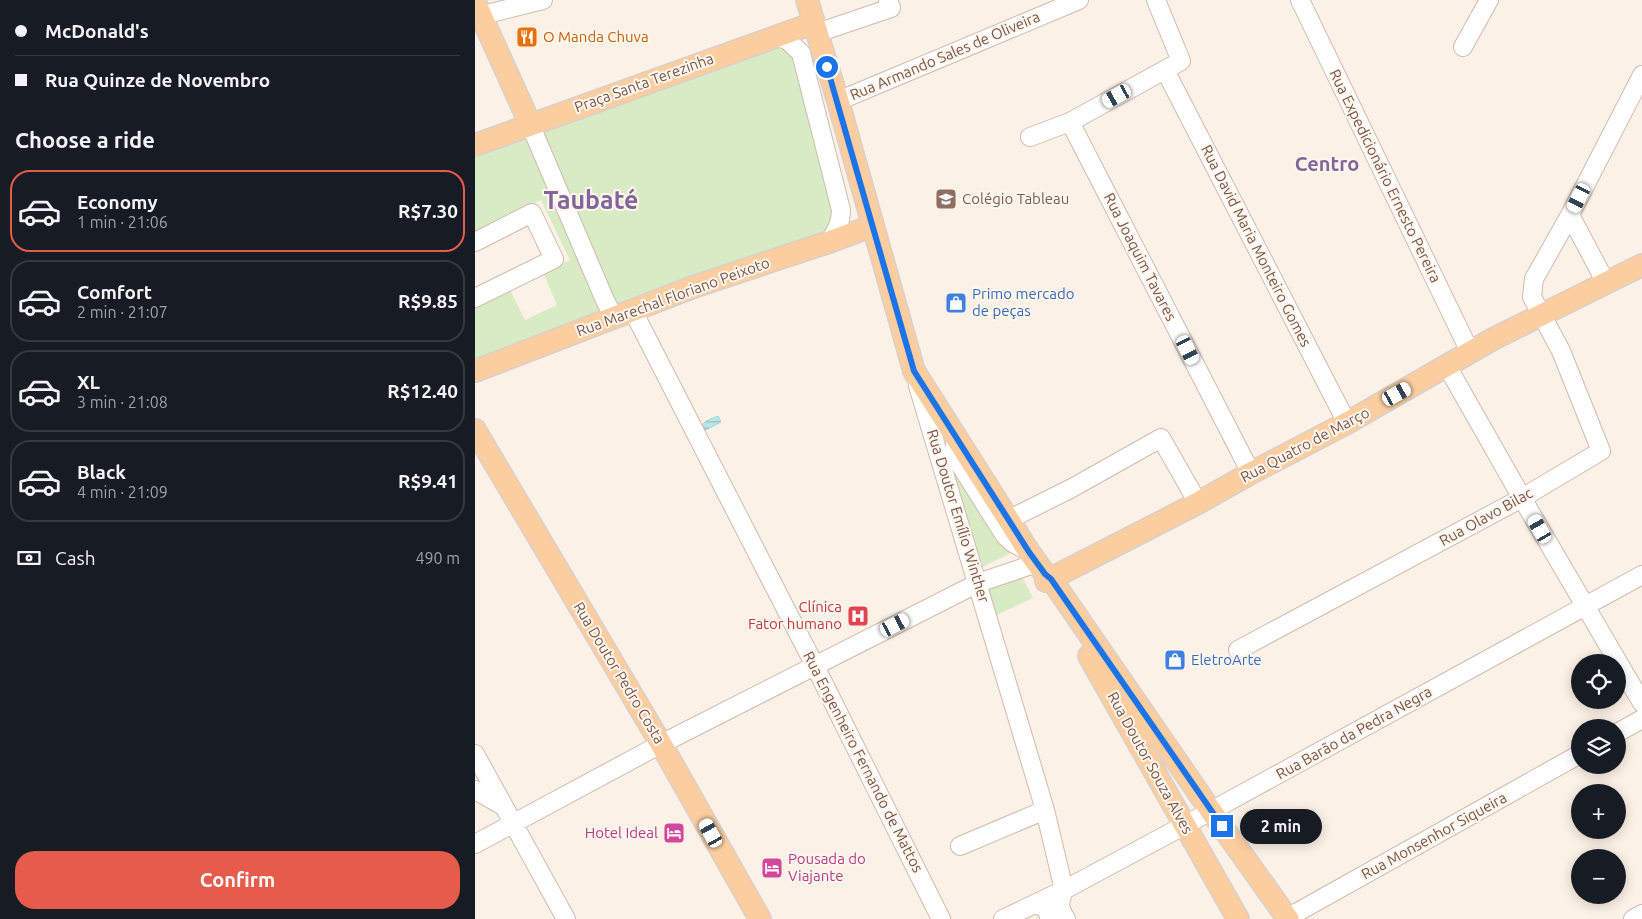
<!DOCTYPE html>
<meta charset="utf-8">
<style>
:root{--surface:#171b24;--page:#20242c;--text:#f1f3f6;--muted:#9ea1a6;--line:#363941;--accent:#e75b4b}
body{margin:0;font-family:Ubuntu,sans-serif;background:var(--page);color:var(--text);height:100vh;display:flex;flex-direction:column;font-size:19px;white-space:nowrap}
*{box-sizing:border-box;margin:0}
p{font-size:16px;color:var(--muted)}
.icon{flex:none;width:28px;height:28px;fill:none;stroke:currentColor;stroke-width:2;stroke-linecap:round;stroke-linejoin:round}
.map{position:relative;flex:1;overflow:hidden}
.side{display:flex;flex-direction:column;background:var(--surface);width:475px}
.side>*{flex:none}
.top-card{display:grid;align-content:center;height:110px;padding:0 15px;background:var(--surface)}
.fabs{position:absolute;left:1096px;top:654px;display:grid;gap:10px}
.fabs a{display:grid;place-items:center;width:55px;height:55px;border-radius:50%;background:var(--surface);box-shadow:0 2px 12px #0003;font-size:25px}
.end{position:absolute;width:22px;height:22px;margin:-11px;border:6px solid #1a73e8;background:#fff;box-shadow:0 0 0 2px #fff}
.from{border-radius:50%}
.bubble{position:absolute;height:35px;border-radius:18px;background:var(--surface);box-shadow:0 2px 12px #0003;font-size:16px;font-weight:700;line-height:35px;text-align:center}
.car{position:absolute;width:15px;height:30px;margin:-15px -8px;border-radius:6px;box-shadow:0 0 4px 1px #0007;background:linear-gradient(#fff 24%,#345 0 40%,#fff 0 76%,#345 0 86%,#fff 0)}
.top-card b{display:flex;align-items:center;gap:18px;height:48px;font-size:19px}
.top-card b+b{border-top:1px solid var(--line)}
.top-card i{width:12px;height:12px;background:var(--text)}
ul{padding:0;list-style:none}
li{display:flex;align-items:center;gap:15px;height:82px;margin:0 10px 8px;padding:0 5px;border:2px solid var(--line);border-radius:20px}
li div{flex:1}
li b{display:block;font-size:19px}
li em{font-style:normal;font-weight:700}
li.active{border-color:var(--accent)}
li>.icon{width:45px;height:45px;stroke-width:1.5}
h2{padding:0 15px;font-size:22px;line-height:60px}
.pay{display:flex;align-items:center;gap:12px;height:55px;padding:0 15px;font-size:19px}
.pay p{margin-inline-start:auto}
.button{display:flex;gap:10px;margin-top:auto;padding:10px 15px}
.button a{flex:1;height:58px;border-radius:20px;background:var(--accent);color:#fff;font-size:20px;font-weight:700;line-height:58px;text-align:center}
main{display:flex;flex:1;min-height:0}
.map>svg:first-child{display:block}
.green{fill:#d9ebc4}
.water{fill:url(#water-rules);stroke:#a0d7d8}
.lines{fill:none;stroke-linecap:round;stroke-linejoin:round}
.minor-casing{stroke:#d0baae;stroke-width:20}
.major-casing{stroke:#d9cfcc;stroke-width:24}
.minor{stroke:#fff;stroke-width:18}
.major{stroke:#fbcd9f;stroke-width:21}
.route{stroke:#1a73e8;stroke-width:6}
.labels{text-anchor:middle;stroke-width:4;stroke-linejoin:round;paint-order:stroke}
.food-label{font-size:15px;fill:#c56008;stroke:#fff6ed;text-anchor:start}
.street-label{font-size:15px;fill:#76554a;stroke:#fff6ed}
.education-label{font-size:15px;fill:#785e54;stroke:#fff6ed;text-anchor:start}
.shop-label{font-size:15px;fill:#366cbe;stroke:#fff6ed;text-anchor:start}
.health-label{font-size:15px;fill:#be3a42;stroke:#fff6ed;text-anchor:end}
.hotel-label{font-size:15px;fill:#b23c85;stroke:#fff6ed;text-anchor:end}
.district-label{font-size:20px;font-weight:bold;fill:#82669a;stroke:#fff6ed}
.town-label{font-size:25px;font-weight:bold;fill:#82669a;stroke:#fff6ed}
</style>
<main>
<section class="side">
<div class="top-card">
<b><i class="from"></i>McDonald's</b>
<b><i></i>Rua Quinze de Novembro</b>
</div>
<h2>Choose a ride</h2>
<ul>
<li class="active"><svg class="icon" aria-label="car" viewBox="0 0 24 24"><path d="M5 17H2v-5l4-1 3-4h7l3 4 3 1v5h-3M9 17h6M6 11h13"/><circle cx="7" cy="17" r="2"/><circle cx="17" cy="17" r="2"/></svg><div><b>Economy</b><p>1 min · 21:06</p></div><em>R$7.30</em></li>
<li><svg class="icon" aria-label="car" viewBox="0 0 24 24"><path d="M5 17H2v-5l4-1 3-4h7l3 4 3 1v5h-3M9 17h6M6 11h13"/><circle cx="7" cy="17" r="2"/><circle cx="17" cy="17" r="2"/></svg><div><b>Comfort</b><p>2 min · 21:07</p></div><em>R$9.85</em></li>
<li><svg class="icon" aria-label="car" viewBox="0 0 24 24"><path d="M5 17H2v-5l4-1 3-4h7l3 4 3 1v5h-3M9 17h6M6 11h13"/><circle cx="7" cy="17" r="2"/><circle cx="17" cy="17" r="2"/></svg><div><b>XL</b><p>3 min · 21:08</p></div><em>R$12.40</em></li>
<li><svg class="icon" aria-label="car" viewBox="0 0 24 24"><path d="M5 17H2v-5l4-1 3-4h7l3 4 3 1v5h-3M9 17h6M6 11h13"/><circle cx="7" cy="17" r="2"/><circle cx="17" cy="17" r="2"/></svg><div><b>Black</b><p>4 min · 21:09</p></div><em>R$9.41</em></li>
</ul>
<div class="pay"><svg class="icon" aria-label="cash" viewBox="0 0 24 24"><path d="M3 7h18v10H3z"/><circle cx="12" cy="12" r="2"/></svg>Cash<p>490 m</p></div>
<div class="button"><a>Confirm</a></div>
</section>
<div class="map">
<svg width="1167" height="919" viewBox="0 0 1167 919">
<defs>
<pattern id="water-rules" width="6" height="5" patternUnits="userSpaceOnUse" patternTransform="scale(1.25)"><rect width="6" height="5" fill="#bae6e7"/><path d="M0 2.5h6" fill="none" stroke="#9cbdbd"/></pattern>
</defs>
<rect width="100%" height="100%" fill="#fcf1e6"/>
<path class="green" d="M 313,42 L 364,215 L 358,230 L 0,364 L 0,302 L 32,284 L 50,320 L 82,305 L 68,272 L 95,260 L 66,200 L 0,232 L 0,152 Z
M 475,463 L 536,553 L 507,567 Z
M 544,571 L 558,598 L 520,616 L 510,584 Z"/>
<path class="water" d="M 243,416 L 246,422 L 229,431 L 226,426 L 231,421 Z"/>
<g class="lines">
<g class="minor-casing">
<path id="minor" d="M 825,0 L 995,352
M 0,17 L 68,0
M 342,33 L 416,8 L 413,0
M 300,36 L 312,40 L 326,53 L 366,210 C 366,223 361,231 354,242
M 988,47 L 1014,0
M 690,70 L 872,423
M 363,101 L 604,0
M 595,122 L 776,473
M 55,124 L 129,298 L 139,318
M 555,137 L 595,122 L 706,61 L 681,0
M 1095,215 L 1131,283
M 0,242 L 57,213 L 79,259 L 0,298
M 158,311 L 340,666 L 466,919
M 972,366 L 1047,498 L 1167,703
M 443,386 L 570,810 L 589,890
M 480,436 L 480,452 L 484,463 L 530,536 L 538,543 L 553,551
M 533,520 L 597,488 L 686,438 L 723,503
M 763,650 L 1047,498 L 1126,451 L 1086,351 L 1057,297 L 1059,279 L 1095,215 L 1167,75
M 1142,733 L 1167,719
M 0,754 L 91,919
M 0,790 L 28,806
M 0,844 L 186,744 L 503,583 L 562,563
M 485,846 L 570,810
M 589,890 C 584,904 583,906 591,919
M 562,903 C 568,907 575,911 574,919
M 812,918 L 1105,754
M 528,919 L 589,890 L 736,811 L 1167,575
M 1158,919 L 1167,914"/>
</g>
<g class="major-casing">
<path id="major" d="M 332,0 L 363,101 L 439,371 L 554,552 L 570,574 L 576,579 L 736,811 L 813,919
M 0,2 L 55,124
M 0,145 L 339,23
M 0,371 L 221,286 L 354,242 L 397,226
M 0,430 L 186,744 L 285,919
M 571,581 L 723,503 L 776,473 L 872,423 L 1018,339 L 1167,265
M 614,656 L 763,919"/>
</g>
<use href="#minor" class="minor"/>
<use href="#major" class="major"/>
</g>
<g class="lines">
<path class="route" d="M 352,67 L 439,371 L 554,552 L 570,574 L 576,579 L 747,826"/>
</g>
<defs>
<g id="restaurant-square" transform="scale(1.125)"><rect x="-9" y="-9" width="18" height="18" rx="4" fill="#e8710a" stroke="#fff6ed"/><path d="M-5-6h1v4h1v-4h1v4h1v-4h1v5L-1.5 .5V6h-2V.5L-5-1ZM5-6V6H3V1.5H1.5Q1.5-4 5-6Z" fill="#fff"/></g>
<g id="university-square" transform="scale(1.125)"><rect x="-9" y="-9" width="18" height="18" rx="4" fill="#8d6e63" stroke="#fff6ed"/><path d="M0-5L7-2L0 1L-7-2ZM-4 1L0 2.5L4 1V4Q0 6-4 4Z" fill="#fff"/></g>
<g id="shop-square" transform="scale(1.125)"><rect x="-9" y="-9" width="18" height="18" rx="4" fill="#3f7fe0" stroke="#fff6ed"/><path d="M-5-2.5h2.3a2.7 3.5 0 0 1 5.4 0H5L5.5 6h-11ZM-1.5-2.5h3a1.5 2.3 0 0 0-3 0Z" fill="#fff"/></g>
<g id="hospital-square" transform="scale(1.125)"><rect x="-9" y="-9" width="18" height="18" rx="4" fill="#e0444e" stroke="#fff6ed"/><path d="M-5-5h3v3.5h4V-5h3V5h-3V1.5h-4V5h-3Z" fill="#fff"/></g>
<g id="hotel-square" transform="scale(1.125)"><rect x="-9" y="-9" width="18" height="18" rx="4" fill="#d1479c" stroke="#fff6ed"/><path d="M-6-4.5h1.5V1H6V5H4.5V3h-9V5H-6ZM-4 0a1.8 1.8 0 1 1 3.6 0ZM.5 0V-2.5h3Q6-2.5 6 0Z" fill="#fff"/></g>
</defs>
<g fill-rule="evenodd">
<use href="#restaurant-square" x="52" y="37"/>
<use href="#university-square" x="471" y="199"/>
<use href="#shop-square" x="481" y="303"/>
<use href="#hospital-square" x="383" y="616"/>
<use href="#shop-square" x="700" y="660"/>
<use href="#hotel-square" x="199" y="833"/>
<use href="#hotel-square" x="297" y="868"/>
</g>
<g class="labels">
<g class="food-label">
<text x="68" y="42">O Manda Chuva</text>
</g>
<g class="street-label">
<text transform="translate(470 56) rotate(-23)" y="5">Rua Armando Sales de Oliveira</text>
<text transform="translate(169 83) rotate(-20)" y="5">Praça Santa Terezinha</text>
<text transform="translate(910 176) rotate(64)" y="5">Rua Expedicionário Ernesto Pereira</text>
<text transform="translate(781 246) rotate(63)" y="5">Rua David Maria Monteiro Gomes</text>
<text transform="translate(665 257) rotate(63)" y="5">Rua Joaquim Tavares</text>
<text transform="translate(198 297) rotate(-20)" y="5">Rua Marechal Floriano Peixoto</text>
<text transform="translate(830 445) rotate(-28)" y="5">Rua Quatro de Março</text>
<text transform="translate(483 516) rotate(73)" y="5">Rua Doutor Emílio Winther</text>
<text transform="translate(1011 517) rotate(-29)" y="5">Rua Olavo Bilac</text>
<text transform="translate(144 673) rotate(59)" y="5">Rua Doutor Pedro Costa</text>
<text transform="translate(879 733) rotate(-29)" y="5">Rua Barão da Pedra Negra</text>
<text transform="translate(388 762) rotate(63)" y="5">Rua Engenheiro Fernando de Mattos</text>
<text transform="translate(675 763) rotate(61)" y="5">Rua Doutor Souza Alves</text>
<text transform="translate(959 836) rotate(-29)" y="5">Rua Monsenhor Siqueira</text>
</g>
<g class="education-label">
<text x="487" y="204">Colégio Tableau</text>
</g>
<g class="shop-label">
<text x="497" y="299">Primo mercado<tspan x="497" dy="17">de peças</tspan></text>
<text x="716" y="665">EletroArte</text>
</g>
<g class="health-label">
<text x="367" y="612">Clínica<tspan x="367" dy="17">Fator humano</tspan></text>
</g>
<g class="hotel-label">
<text x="183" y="838">Hotel Ideal</text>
<text x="313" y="864" text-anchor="start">Pousada do<tspan x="313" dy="17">Viajante</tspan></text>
</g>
<g class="district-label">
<text x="852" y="171">Centro</text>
</g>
<g class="town-label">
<text x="116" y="209">Taubaté</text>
</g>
</g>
</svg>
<div class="fabs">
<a><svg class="icon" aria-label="locate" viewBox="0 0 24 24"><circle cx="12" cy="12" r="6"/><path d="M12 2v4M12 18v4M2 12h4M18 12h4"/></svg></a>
<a><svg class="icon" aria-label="layers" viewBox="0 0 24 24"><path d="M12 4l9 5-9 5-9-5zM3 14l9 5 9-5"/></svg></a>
<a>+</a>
<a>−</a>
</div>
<i class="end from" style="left:352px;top:67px"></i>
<i class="end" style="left:747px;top:826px"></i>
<div class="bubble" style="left:765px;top:809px;width:82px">2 min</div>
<i class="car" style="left:642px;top:96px;rotate:241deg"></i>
<i class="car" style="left:1104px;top:198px;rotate:207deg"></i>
<i class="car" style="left:713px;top:350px;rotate:153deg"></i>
<i class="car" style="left:922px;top:394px;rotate:61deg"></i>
<i class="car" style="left:1065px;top:529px;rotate:330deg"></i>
<i class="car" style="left:420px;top:625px;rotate:63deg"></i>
<i class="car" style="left:236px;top:833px;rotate:331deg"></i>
</div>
</main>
